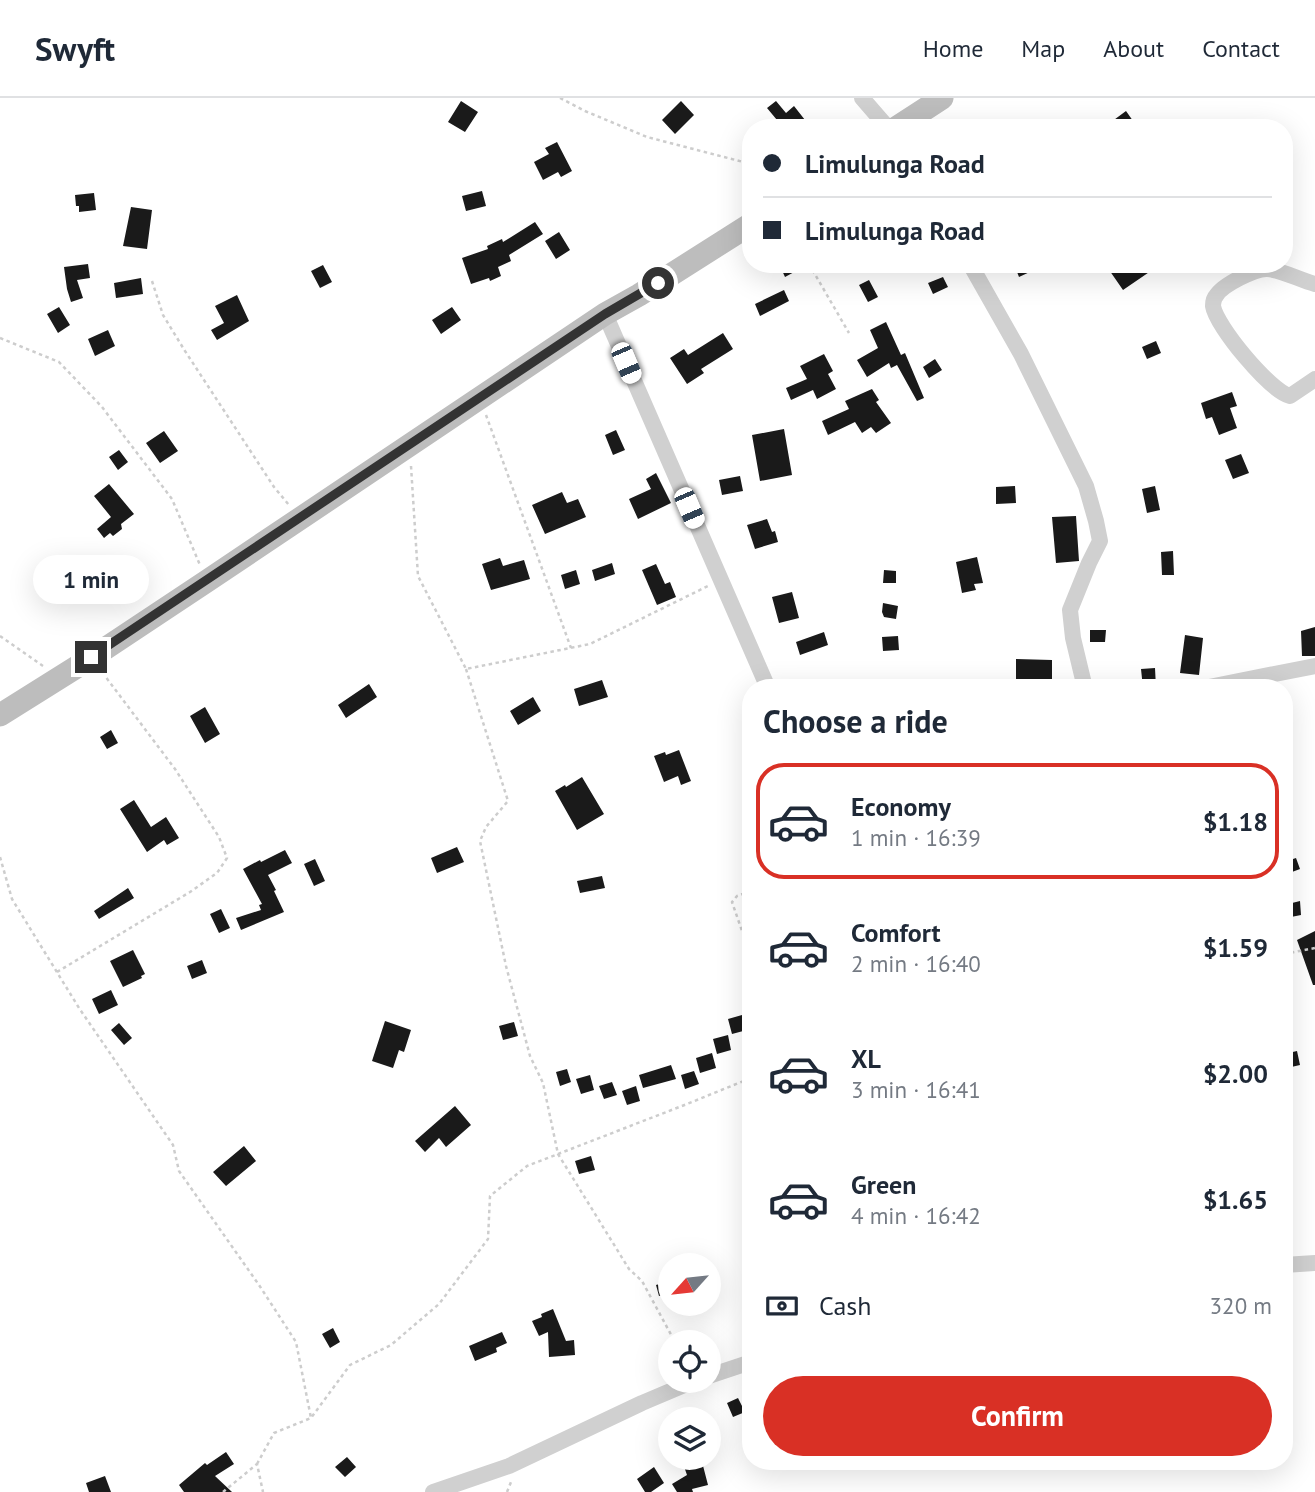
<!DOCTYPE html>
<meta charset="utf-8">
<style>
:root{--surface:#fff;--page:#f2f2f3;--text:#1f2937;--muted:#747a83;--line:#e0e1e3;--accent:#d93025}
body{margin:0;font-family:"PT Sans",sans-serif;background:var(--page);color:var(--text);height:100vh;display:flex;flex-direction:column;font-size:26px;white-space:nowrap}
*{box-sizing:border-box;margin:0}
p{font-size:23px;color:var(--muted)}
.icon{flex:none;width:38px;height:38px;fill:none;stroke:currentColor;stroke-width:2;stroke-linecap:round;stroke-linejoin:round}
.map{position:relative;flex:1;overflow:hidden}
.side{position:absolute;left:742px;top:581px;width:551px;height:791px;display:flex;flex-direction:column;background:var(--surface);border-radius:28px;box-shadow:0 7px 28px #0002}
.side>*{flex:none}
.hud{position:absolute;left:742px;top:21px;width:551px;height:154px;border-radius:28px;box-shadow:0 7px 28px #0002;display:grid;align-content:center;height:154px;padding:0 21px;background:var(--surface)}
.needle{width:46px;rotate:243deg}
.fabs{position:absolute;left:658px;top:1155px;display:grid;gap:14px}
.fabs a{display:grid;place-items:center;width:63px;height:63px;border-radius:50%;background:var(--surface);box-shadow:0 7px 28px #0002;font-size:35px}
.end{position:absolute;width:32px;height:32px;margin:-16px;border:9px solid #333;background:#fff;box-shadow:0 0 0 4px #fff}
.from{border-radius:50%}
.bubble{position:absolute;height:49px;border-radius:24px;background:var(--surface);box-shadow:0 7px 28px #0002;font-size:23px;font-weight:700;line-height:49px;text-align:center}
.car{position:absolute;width:21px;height:42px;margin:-21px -10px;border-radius:9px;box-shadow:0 0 5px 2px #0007;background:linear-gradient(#fff 24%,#345 0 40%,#fff 0 76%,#345 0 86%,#fff 0)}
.hud b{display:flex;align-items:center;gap:24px;height:66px;font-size:26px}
.hud b+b{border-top:2px solid var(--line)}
.hud i{width:18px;height:18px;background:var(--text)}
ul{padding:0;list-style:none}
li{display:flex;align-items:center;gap:21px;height:116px;margin:0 14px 10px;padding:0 7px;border:4px solid transparent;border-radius:28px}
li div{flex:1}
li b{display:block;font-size:26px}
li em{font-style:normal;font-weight:700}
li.current{border-color:var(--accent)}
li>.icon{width:63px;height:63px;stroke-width:1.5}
h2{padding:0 21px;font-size:32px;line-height:84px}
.pay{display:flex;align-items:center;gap:18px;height:77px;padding:0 21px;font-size:26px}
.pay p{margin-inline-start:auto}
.cta{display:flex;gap:14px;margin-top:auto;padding:14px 21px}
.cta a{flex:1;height:80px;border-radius:42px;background:var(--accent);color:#fff;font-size:28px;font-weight:700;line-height:80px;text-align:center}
header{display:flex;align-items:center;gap:42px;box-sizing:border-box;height:98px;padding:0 35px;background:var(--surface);border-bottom:2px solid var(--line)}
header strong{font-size:33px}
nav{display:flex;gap:38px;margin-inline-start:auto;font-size:24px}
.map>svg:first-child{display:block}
.building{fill:#1a1a1a}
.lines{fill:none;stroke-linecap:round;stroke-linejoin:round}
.path{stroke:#cdcdcd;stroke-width:2.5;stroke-dasharray:3.5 3.5;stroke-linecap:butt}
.street{stroke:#d0d0d0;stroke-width:16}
.secondary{stroke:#bdbdbd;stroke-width:23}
.route{stroke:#333;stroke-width:9}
</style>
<header>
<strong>Swyft</strong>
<nav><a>Home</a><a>Map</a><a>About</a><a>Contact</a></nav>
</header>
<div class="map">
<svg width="1315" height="1394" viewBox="0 0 1315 1394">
<rect width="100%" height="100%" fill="#fff"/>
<path class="building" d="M 461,3 L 478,14 L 465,34 L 448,24 Z
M 681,3 L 694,17 L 675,36 L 662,22 Z
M 776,3 L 786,15 L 794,8 L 805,22 L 796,30 L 768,30 L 777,22 L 767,10 Z
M 1126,13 L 1138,30 L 1103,30 Z
M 557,44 L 572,73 L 561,79 L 558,74 L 543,82 L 534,64 L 549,56 L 545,50 Z
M 482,93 L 486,108 L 466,113 L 462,98 Z
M 94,95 L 96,112 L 79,114 L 79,108 L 76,108 L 75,97 Z
M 131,109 L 152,112 L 147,151 L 123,148 Z
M 535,124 L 543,136 L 509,157 L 511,163 L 498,169 L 501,178 L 490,183 L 489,180 L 471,186 L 462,160 L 488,151 L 487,148 L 502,141 L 503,144 Z
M 559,134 L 570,152 L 556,161 L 545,143 Z
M 88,166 L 90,180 L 77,182 L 83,200 L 71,204 L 67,191 L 64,169 Z
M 779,166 L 809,166 L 785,179 Z
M 1014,166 L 1047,166 L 1019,179 Z
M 1105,166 L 1161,166 L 1123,192 Z
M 323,167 L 332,184 L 320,190 L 311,173 Z
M 943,179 L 948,189 L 933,196 L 928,185 Z
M 141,180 L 143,196 L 116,200 L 114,185 Z
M 869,182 L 878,199 L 868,204 L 859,187 Z
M 784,192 L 789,203 L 760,218 L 755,206 Z
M 237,197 L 249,223 L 217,242 L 211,232 L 224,225 L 215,208 Z
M 59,209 L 70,227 L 58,235 L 47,216 Z
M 452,209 L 461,222 L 441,236 L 432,222 Z
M 886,224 L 901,257 L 905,255 L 924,300 L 917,303 L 897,267 L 891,270 L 889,265 L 867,279 L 857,262 L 878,250 L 870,232 Z
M 108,232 L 115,248 L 95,258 L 88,241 Z
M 723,235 L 733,251 L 701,271 L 704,275 L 687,286 L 670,260 L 684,251 L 688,257 Z
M 1156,243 L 1161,255 L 1147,261 L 1142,249 Z
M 824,256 L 833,273 L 828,276 L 836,291 L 817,301 L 813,292 L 791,302 L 786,290 L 807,281 L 800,268 Z
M 935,261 L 942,272 L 929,280 L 923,269 Z
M 872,291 L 879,302 L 876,304 L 891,325 L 876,335 L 871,329 L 862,335 L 855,324 L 828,337 L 822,323 L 849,311 L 845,303 Z
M 1232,294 L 1237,308 L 1230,310 L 1237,330 L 1219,337 L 1212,319 L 1206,321 L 1201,305 Z
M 784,331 L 792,377 L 760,383 L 752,337 Z
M 616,332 L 625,352 L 613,357 L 605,337 Z
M 164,333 L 178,353 L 160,365 L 146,345 Z
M 119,352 L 128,364 L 118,372 L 109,359 Z
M 1241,356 L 1249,375 L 1233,381 L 1225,362 Z
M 656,375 L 671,405 L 638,421 L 629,401 L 651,391 L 646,381 Z
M 740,378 L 743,393 L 722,397 L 719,382 Z
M 109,386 L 134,416 L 121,426 L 122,431 L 113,438 L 110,435 L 104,440 L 97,431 L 111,419 L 94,398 Z
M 1015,388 L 1016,405 L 996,406 L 996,389 Z
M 1155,388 L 1160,412 L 1147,415 L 1142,391 Z
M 562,394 L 567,405 L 578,401 L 586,419 L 545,436 L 532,407 Z
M 1076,418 L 1079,463 L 1056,465 L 1052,419 Z
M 767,421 L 772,434 L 775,433 L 778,444 L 755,451 L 747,427 Z
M 1173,453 L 1174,477 L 1162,477 L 1161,454 Z
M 977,459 L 983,485 L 974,486 L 976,492 L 962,495 L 956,464 Z
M 500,460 L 503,468 L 524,462 L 530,481 L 491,492 L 482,466 Z
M 612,465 L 615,476 L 595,483 L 592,472 Z
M 656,466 L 665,486 L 670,484 L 676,499 L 657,507 L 642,472 Z
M 576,472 L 580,486 L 565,491 L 561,477 Z
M 884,472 L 896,473 L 896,485 L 883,485 Z
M 792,494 L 799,520 L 779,525 L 772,499 Z
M 883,505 L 898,508 L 896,521 L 884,519 L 882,514 Z
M 1315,529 L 1315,558 L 1302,558 L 1301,533 Z
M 1090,532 L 1106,532 L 1105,544 L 1090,544 Z
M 824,534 L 828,547 L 800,557 L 796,544 Z
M 1185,537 L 1203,540 L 1199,577 L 1180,575 Z
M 898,538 L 899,552 L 883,553 L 882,539 Z
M 1016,561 L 1052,562 L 1052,584 L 1016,584 Z
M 1155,570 L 1156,590 L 1143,590 L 1141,571 Z
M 602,582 L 608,599 L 579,608 L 574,591 Z
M 369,586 L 377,599 L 346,620 L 338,607 Z
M 533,599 L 541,613 L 518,627 L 510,613 Z
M 205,609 L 220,636 L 205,645 L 190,618 Z
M 111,632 L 118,645 L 107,651 L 100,639 Z
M 679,652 L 691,683 L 681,687 L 678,678 L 664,684 L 654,658 L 665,654 L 666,657 Z
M 582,679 L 604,716 L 577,732 L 555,693 L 565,687 L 566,689 Z
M 134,702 L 151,729 L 166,719 L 179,740 L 167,747 L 164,742 L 147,754 L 120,711 Z
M 457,749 L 464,764 L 437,775 L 431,760 Z
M 285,752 L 292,765 L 268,777 L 276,792 L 274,793 L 284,814 L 241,832 L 236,820 L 261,812 L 259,807 L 262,806 L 243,771 L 260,762 L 261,764 Z
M 1296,760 L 1300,771 L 1284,777 L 1284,764 Z
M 315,761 L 325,783 L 314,788 L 304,766 Z
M 602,778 L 605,790 L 580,795 L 577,783 Z
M 128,790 L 134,800 L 99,821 L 94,813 Z
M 1300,803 L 1301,817 L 1291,819 L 1288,806 Z
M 221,811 L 230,830 L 219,835 L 210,816 Z
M 1315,833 L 1315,887 L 1313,887 L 1297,842 Z
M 133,852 L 145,876 L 141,878 L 142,880 L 123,889 L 110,863 Z
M 202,862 L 207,875 L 192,881 L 187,868 Z
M 111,892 L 118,907 L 99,916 L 92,901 Z
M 742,917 L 747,932 L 732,936 L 728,921 Z
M 385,923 L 411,932 L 404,954 L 399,952 L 393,970 L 372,963 Z
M 514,924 L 518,938 L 503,942 L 499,928 Z
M 119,925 L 132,940 L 124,947 L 111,932 Z
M 728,937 L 731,952 L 717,956 L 713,941 Z
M 1297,953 L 1300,967 L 1287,970 L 1284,956 Z
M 712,955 L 716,970 L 700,975 L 696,960 Z
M 671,967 L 676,981 L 643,990 L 639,977 Z
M 567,971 L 571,984 L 560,988 L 556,974 Z
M 694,973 L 699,986 L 685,991 L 681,977 Z
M 590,977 L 594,992 L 581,996 L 576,981 Z
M 612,984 L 617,997 L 604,1001 L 599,988 Z
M 636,988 L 640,1003 L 627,1007 L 622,993 Z
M 455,1008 L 471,1027 L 446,1049 L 439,1040 L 425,1054 L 415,1043 Z
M 244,1048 L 256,1063 L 226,1088 L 213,1074 Z
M 591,1058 L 595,1072 L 579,1076 L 575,1063 Z
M 670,1183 L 670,1195 L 659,1198 L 656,1187 Z
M 553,1211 L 566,1243 L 574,1242 L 575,1257 L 549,1259 L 548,1234 L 539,1238 L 532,1223 L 542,1219 L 541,1216 Z
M 333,1230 L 340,1244 L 330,1250 L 322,1236 Z
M 502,1234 L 507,1245 L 496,1250 L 497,1254 L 475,1263 L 469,1248 Z
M 738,1300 L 745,1314 L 733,1319 L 727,1305 Z
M 226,1354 L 234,1366 L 215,1378 L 232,1394 L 184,1394 L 179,1387 L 205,1365 L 207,1367 Z
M 347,1359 L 356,1369 L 345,1379 L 335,1369 Z
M 681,1360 L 701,1360 L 708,1387 L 692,1391 L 693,1394 L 677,1394 L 672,1386 L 687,1377 Z
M 654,1369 L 664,1385 L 651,1394 L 645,1394 L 637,1381 Z
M 105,1378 L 111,1394 L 89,1394 L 86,1385 Z"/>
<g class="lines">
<path class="path" d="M 560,0 L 585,13 L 647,39 L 751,66
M 809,166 L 849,235
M 152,183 L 163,217 L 185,253 L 274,389 L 289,407
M 0,240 L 59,264 L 102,309 L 172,401 L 200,467
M 486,317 L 571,550
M 411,368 L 418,478 L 466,571 L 590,546 L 708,488
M 0,538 L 43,568
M 466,571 L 508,703 L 486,729 L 480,743 L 506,868 L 530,958 L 543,985 L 558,1056 L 629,1171 L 642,1183 L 675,1244
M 0,759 L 12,801 L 79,910 L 173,1047 L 179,1073 L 259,1187 L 296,1244 L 311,1320
M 751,793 L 737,798 L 732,804 L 742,833 L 751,835
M 1284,856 L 1315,850
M 57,874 L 190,794 L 217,775 L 227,760 L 219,739 L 175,671 L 102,574
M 257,1366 L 274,1335 L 311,1320 L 350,1267 L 391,1247 L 439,1206 L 488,1141 L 490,1098 L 527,1068 L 687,1006 L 751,980
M 223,1394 L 257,1366 L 263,1394
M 507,1394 L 511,1384"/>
<path class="street" d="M 862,0 L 888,30
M 970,166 L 1021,256 L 1086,388 L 1096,423 L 1100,443 L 1089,465 L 1070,512 L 1073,540 L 1085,590
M 1315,186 C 1300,182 1284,173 1268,171 C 1256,170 1222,187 1216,198 C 1214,200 1213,205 1213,208 C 1216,228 1270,293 1290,298 L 1315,281
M 605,216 L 768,590
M 1204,590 L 1315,568
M 1284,1167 L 1315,1165
M 709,1278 L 751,1264
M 433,1394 L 509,1368 L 642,1305 L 694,1283"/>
<path class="secondary" d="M 896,30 L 942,0
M 0,617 L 91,560 L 207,483 L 605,216 L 639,197 L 751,126"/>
</g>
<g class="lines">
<path class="route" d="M 91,559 L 605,216 L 658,185"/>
</g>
</svg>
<div class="fabs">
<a><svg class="needle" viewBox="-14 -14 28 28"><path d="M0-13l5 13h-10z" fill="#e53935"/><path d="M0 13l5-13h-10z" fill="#747a83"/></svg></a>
<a><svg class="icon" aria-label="locate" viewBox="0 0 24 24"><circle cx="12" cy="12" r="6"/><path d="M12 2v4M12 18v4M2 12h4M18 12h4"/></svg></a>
<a><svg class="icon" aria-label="layers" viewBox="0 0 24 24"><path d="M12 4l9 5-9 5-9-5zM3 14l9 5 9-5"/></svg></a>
</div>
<i class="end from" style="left:658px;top:185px"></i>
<i class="end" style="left:91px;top:559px"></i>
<div class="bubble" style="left:33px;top:457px;width:116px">1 min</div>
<i class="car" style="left:626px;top:265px;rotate:157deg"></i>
<i class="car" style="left:689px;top:410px;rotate:157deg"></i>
<div class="hud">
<b><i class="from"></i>Limulunga Road</b>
<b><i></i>Limulunga Road</b>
</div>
<section class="side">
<h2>Choose a ride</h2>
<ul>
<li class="current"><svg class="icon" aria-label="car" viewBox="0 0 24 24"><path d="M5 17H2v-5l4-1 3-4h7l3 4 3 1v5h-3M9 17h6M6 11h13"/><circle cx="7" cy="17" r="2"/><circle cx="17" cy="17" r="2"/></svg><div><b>Economy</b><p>1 min · 16:39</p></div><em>$1.18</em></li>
<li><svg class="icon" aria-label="car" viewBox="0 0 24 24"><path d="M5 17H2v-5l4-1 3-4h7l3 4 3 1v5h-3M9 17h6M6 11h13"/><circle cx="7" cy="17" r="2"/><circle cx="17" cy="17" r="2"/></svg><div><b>Comfort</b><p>2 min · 16:40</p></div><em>$1.59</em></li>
<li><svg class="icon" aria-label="car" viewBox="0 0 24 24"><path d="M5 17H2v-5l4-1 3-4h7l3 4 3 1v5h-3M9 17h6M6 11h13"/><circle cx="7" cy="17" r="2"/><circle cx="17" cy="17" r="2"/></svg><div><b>XL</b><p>3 min · 16:41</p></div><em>$2.00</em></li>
<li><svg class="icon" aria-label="car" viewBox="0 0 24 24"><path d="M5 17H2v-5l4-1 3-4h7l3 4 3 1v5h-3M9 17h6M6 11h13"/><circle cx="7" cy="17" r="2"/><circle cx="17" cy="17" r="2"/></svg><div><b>Green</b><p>4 min · 16:42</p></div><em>$1.65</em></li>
</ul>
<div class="pay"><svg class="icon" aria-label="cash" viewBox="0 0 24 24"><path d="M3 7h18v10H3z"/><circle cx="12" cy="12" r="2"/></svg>Cash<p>320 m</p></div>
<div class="cta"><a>Confirm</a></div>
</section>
</div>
